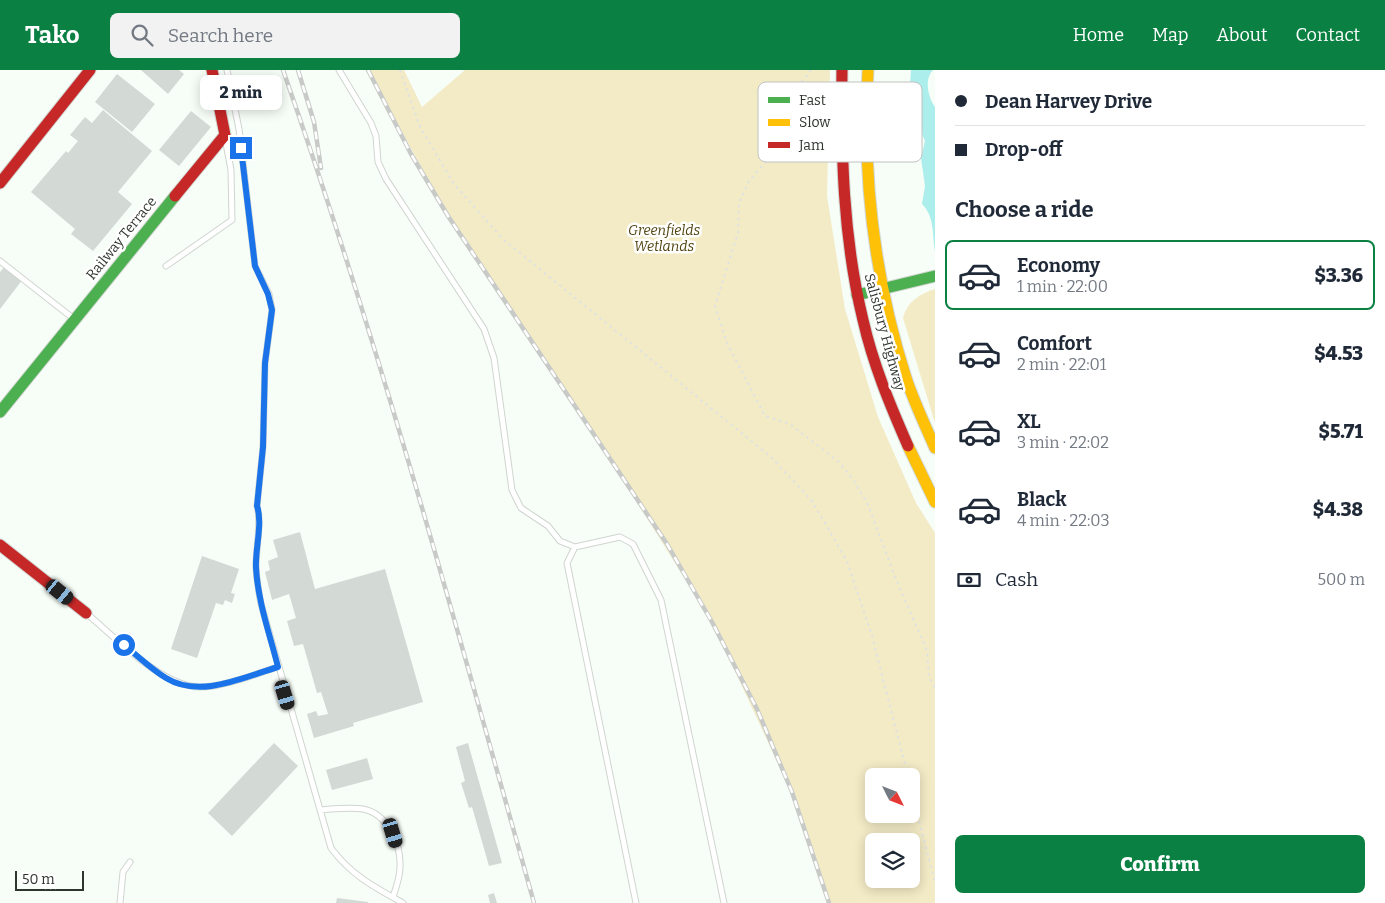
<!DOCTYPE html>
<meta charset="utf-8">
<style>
:root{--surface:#fff;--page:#f2f2f3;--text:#1f2937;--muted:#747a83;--line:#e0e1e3;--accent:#0b8043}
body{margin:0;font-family:Bitter,serif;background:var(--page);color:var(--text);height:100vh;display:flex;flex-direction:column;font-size:19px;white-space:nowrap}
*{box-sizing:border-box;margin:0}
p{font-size:16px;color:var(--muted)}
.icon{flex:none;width:28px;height:28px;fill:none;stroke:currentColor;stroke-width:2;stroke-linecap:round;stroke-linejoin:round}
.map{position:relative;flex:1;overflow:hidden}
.drawer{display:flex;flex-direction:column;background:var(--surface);width:450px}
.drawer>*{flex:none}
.top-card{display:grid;align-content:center;height:110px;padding:0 20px;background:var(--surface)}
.needle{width:32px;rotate:132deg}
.tools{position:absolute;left:865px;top:698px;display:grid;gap:10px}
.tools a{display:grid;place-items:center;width:55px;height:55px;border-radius:8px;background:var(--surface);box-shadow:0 2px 12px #0003;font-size:25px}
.scale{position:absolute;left:15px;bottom:12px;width:69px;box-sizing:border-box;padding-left:5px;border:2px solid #2e342e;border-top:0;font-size:14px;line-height:18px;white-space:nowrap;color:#2e342e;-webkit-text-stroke:4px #fff;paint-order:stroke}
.end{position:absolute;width:22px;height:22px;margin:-11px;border:6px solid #1a73e8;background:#fff;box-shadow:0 0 0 2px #fff}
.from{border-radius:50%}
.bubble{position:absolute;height:35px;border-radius:8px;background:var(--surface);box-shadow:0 2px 12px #0003;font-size:16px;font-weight:800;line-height:35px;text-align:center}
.car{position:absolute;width:15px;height:30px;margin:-15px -8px;border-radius:6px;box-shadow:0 0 4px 1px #0007;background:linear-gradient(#222 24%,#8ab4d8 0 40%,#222 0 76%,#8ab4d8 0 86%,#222 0)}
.top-card b{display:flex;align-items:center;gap:18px;height:48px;font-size:19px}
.top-card b+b{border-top:1px solid var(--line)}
.top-card i{width:12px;height:12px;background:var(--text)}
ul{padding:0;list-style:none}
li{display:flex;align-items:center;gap:15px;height:70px;margin:0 10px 8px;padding:0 10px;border:2px solid transparent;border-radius:8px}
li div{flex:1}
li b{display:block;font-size:19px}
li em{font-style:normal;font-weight:800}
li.selected{border-color:var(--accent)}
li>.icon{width:45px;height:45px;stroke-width:1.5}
h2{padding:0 20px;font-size:22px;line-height:60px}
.pay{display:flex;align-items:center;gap:12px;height:55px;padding:0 20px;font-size:19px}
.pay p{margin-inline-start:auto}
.action{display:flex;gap:10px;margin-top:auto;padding:10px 20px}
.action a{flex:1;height:58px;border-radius:8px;background:var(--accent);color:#fff;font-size:20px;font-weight:800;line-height:58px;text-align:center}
header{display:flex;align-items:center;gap:30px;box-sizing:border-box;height:70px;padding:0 25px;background:var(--accent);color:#fff}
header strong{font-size:24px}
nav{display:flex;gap:28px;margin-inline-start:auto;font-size:18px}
.search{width:350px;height:45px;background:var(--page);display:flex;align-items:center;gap:12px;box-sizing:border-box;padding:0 18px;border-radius:8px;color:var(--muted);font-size:19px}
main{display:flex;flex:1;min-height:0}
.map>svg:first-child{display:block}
.green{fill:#f3ebc6;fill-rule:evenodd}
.water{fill:#abeeec}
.building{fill:#d3dad5}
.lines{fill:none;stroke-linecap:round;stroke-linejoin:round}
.lane-casing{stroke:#d0d5d0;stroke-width:7}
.fast-casing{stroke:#d0d5d0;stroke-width:13}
.slow-casing{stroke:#d0d5d0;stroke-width:13}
.jam-casing{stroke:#d0d5d0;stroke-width:13}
.path{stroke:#e0e2e0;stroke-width:2;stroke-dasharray:2.5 4;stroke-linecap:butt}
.lane{stroke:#fefffe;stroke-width:5}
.fast{stroke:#4caf50;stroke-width:11}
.slow{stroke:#ffc107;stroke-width:11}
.jam{stroke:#c62828;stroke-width:11}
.rail-casing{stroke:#c8cac8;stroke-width:4.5}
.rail{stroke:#fff;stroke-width:2.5;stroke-dasharray:8;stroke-linecap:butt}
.route{stroke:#1a73e8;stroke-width:6}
.labels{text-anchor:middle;stroke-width:5;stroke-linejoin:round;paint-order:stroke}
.park-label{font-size:14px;font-style:italic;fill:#51440f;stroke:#fff}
.street-label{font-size:14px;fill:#2e342e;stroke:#fff}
.key{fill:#fff;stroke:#c0c2c0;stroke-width:1}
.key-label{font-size:14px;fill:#2e342e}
</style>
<header>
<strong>Tako</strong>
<div class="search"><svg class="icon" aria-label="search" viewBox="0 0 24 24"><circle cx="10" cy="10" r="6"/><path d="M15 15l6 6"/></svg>Search here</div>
<nav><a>Home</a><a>Map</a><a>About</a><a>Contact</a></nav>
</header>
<main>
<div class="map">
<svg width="935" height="833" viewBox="0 0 935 833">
<rect width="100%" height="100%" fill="#f7fdf7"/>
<path class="green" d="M 368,0 L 404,0 L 422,37 L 465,0 L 830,0 L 827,126 L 845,239 L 878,347 L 916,433 L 935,463 L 935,833 L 829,833 L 796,732 L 712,552 L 608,386 L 448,146 ZM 874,706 L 911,706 L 911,744 L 874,744 ZM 874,771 L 911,771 L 911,809 L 874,809 Z
M 935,219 L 935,353 L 903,248 C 907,232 919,224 935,219 Z"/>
<path class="water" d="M 911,0 L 933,0 C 924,9 928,27 935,37 L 935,181 C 932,164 935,147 922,134 L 925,116 L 921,88 L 925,71 L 922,64 L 916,60 L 910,15 Z"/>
<path class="building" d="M 141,0 L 179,0 L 184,4 L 168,24 Z
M 117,4 L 155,34 L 132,62 L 95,32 Z
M 103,40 L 152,81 L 118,122 L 132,134 L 93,181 L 71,164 L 75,159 L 31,122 L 66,81 L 68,83 L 78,71 L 70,65 L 85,47 L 92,53 Z
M 191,41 L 211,57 L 179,96 L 159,80 Z
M 6,195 L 23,209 L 0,239 L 0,202 Z
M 300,462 L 315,519 L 385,499 L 423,632 L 353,653 L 354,656 L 314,668 L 307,644 L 316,641 L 318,646 L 328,644 L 321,622 L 317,623 L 303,574 L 294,576 L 287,551 L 296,548 L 289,524 L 272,530 L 265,502 L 270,500 L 268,491 L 278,487 L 273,470 Z
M 202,486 L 239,499 L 231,523 L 235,524 L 232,533 L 225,530 L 223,535 L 216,533 L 197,588 L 171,579 Z
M 274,673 L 298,696 L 232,766 L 208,743 Z
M 468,673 L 502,793 L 489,796 L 472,737 L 469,738 L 461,713 L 465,711 L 456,677 Z
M 367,688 L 373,709 L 332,720 L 326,700 Z
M 494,823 L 497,833 L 490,833 L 488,825 Z
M 337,828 L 368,832 L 368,833 L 336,833 Z"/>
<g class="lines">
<g class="lane-casing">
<path id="lane" d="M 227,0 L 239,59 L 255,196 L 269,224 L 272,240 L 265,293 L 263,377 L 257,436 C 262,451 256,478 256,495 C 256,508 259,522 261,534 L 331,778 C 351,805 374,817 403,833
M 339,0 L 371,53 L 376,66 L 378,92 L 386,109 L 484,259 L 494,288 L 512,420 L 521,438 L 548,456 L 560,471 L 575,477
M 0,191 L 74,249
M 166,196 L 232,150 L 231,100 L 225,68
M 86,543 C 115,567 162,617 200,617 C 223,617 256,604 278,597
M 320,740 C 334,739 349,737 363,739 C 388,744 401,774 400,797 C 400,807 396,818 393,827
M 120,833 L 123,802 L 130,792
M 636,833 L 567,493 L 575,477 L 620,467 L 633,474 L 661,530 L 724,833"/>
</g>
<g class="fast-casing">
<path id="fast" d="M 857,225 L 935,206
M 0,342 L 175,126"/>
</g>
<g class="slow-casing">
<path id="slow" d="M 868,0 C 862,104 874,208 906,308 C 914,332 925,355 935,378
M 908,376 L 935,432"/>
</g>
<g class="jam-casing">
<path id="jam" d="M 842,0 C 841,84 843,168 863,250 C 873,294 890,335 908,376
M 0,113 L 90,0
M 175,126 L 225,65 L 212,0
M 0,475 L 86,543"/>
</g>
<path class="path" d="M 400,0 L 420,57 L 454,114 L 504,170 L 771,387 L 812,431 L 847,491 L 872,566 L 908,706
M 811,0 L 804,10 L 788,20 L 768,46 L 765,56 L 768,89 L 749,111 L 739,133 L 738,163 L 715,236 L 727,273 L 765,346 L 790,354 L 840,393 L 854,411 L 868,435 L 896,509 L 927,581 L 929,607 L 935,618
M 911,720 L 935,812"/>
<use href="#lane" class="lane"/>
<use href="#fast" class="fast"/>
<use href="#slow" class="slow"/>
<use href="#jam" class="jam"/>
<g class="rail-casing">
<path id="rail" d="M 283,0 C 379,274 456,554 534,833
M 298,0 L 314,52 L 321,98
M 368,0 L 411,84 L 448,146 L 667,474 L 712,552 L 757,639 L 792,722 L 829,833"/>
</g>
<use href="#rail" class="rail"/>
</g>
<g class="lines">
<path class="route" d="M 124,575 C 138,586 151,599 166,608 C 200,629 244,607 278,597 C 270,565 258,532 256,498 C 255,479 263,453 257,436 L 263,377 L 265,293 L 272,240 L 268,224 L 255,196 L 241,78"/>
</g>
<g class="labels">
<g class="park-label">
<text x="664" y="165">Greenfields<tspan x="664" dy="16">Wetlands</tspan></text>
</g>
<g class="street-label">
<text transform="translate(121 168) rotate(-51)" y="5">Railway Terrace</text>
<text transform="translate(885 262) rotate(75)" y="5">Salisbury Highway</text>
</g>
</g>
<rect x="758" y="12" width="164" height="80" rx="8" class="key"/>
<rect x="768" y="27" width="22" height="6" fill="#4caf50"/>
<rect x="768" y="49" width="22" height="7" fill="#ffc107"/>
<rect x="768" y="72" width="22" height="6" fill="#c62828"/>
<g class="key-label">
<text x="799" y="35">Fast</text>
<text x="799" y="57">Slow</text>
<text x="799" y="80">Jam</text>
</g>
</svg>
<div class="tools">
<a><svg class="needle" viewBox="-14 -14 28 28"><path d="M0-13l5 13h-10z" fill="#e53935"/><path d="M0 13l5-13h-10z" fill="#747a83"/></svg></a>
<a><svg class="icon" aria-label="layers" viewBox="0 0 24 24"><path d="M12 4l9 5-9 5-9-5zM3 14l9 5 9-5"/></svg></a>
</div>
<div class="scale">50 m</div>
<i class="end from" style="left:124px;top:575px"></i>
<i class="end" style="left:241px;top:78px"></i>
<div class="bubble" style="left:200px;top:5px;width:82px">2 min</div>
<i class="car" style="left:60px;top:522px;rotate:129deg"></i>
<i class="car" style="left:285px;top:625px;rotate:163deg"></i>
<i class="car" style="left:393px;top:763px;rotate:163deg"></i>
</div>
<section class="drawer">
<div class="top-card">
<b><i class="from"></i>Dean Harvey Drive</b>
<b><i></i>Drop-off</b>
</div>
<h2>Choose a ride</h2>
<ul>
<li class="selected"><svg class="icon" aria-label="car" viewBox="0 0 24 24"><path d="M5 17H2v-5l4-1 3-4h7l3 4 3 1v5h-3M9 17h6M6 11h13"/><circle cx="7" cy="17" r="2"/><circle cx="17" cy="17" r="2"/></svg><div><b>Economy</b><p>1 min · 22:00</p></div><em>$3.36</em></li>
<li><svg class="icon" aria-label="car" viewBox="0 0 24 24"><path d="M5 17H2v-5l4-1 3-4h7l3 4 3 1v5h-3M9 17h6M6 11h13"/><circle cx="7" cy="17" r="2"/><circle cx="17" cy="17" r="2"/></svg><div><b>Comfort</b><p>2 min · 22:01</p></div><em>$4.53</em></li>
<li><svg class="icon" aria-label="car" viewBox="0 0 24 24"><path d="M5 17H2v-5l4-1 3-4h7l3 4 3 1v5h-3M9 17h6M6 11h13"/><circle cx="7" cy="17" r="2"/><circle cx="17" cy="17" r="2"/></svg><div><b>XL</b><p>3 min · 22:02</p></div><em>$5.71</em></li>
<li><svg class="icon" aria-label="car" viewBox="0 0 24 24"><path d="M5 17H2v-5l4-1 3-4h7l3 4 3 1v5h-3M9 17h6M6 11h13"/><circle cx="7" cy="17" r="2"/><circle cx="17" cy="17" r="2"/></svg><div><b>Black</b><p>4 min · 22:03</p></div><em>$4.38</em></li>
</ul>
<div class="pay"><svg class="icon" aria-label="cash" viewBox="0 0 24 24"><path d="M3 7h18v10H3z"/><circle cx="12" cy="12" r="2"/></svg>Cash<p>500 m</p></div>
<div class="action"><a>Confirm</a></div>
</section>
</main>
